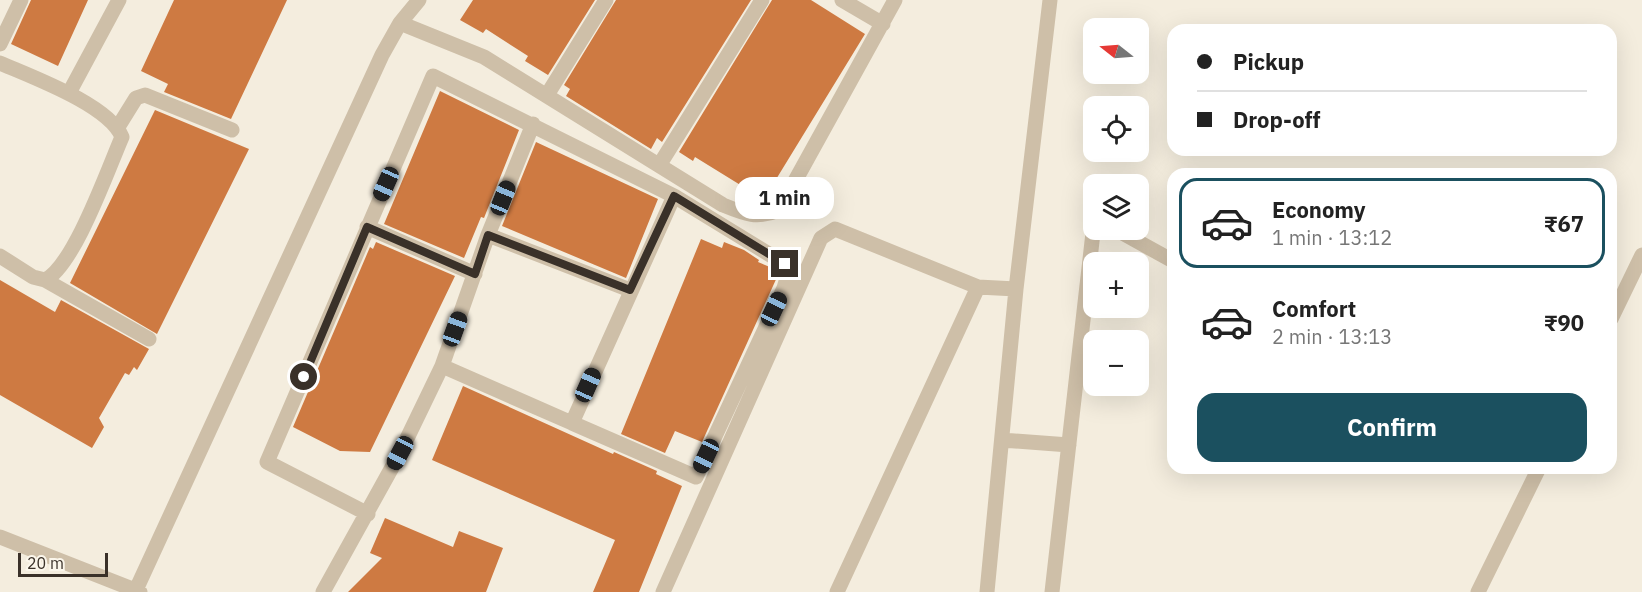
<!DOCTYPE html>
<meta charset="utf-8">
<style>
:root{--surface:#fff;--page:#f2f2f2;--text:#222;--muted:#767676;--line:#e0e0e0;--accent:#1b505f}
body{margin:0;font-family:"IBM Plex Sans",sans-serif;background:var(--page);color:var(--text);height:100vh;display:flex;flex-direction:column;font-size:22px;white-space:nowrap}
*{box-sizing:border-box;margin:0}
p{font-size:20px;color:var(--muted)}
.icon{flex:none;width:33px;height:33px;fill:none;stroke:currentColor;stroke-width:2;stroke-linecap:round;stroke-linejoin:round}
.map{position:relative;flex:1;overflow:hidden}
.sheet{position:absolute;left:1167px;top:168px;width:450px;height:306px;display:flex;flex-direction:column;background:var(--surface);border-radius:18px;box-shadow:0 6px 24px #0002}
.sheet>*{flex:none}
.hud{position:absolute;left:1167px;top:24px;width:450px;height:132px;border-radius:18px;box-shadow:0 6px 24px #0002;display:grid;align-content:center;height:132px;padding:0 30px;background:var(--surface)}
.needle{width:39px;rotate:287deg}
.controls{position:absolute;left:1083px;top:18px;display:grid;gap:12px}
.controls a{display:grid;place-items:center;width:66px;height:66px;border-radius:12px;background:var(--surface);box-shadow:0 6px 24px #0002;font-size:30px}
.scale{position:absolute;left:18px;bottom:15px;width:90px;box-sizing:border-box;padding-left:6px;border:3px solid #3a3129;border-top:0;font-size:16px;line-height:21px;white-space:nowrap;color:#3a3129;-webkit-text-stroke:4px #fbf6eb;paint-order:stroke}
.end{position:absolute;width:27px;height:27px;margin:-14px;border:8px solid #3a3129;background:#fff;box-shadow:0 0 0 3px #fff}
.from{border-radius:50%}
.bubble{position:absolute;height:42px;border-radius:18px;background:var(--surface);box-shadow:0 6px 24px #0002;font-size:20px;font-weight:800;line-height:42px;text-align:center}
.car{position:absolute;width:18px;height:36px;margin:-18px -9px;border-radius:8px;box-shadow:0 0 4px 2px #0007;background:linear-gradient(#222 24%,#8ab4d8 0 40%,#222 0 76%,#8ab4d8 0 86%,#222 0)}
.hud b{display:flex;align-items:center;gap:21px;height:57px;font-size:22px}
.hud b+b{border-top:2px solid var(--line)}
.hud i{width:15px;height:15px;background:var(--text)}
ul{padding:10px 0 0;list-style:none}
li{display:flex;align-items:center;gap:18px;height:90px;margin:0 12px 9px;padding:0 18px;border:3px solid transparent;border-radius:18px}
li div{flex:1}
li b{display:block;font-size:22px}
li em{font-style:normal;font-weight:800}
li.selected{border-color:var(--accent)}
li>.icon{width:54px;height:54px;stroke-width:1.5}
.primary-button{display:flex;gap:12px;margin-top:auto;padding:12px 30px}
.primary-button a{flex:1;height:69px;border-radius:18px;background:var(--accent);color:#fff;font-size:24px;font-weight:800;line-height:69px;text-align:center}
.map>svg:first-child{display:block}
.building{fill:#ce7a42}
.lines{fill:none;stroke-linecap:round;stroke-linejoin:round}
.street{stroke:#cebfa8;stroke-width:15}
.route{stroke:#3a3129;stroke-width:8}
</style>
<div class="map">
<svg width="1642" height="592" viewBox="0 0 1642 592">
<rect width="100%" height="100%" fill="#f4edde"/>
<path class="building" d="M 31,0 L 88,0 L 58,66 L 11,44 Z
M 174,0 L 287,0 L 231,119 L 164,92 L 168,84 L 141,71 Z
M 473,0 L 595,0 L 548,75 L 525,61 L 528,56 L 486,29 L 483,33 L 460,20 Z
M 616,0 L 751,0 L 662,142 L 657,138 L 651,149 L 566,96 L 570,89 L 564,85 Z
M 772,0 L 811,0 L 865,34 L 761,204 L 739,190 L 742,186 L 695,157 L 693,161 L 679,152 Z
M 440,91 L 519,130 L 484,218 L 481,217 L 464,258 L 384,224 Z
M 155,110 L 249,149 L 157,334 L 70,283 Z
M 536,142 L 658,199 L 626,278 L 502,226 Z
M 701,239 L 722,248 L 724,242 L 744,250 L 759,260 L 758,262 L 777,270 L 778,275 L 702,442 L 675,431 L 665,453 L 621,434 Z
M 376,242 L 455,276 L 370,452 L 340,451 L 293,427 L 370,247 L 373,249 Z
M 0,280 L 55,312 L 61,300 L 149,349 L 137,370 L 134,367 L 129,375 L 125,373 L 99,418 L 104,427 L 92,448 L 0,395 Z
M 463,386 L 613,454 L 614,452 L 657,471 L 656,474 L 682,486 L 639,592 L 593,592 L 615,540 L 432,460 Z
M 385,518 L 453,547 L 459,531 L 503,548 L 486,592 L 348,592 L 382,558 L 370,553 Z"/>
<g class="lines">
<path class="street" d="M 842,0 L 883,24
M 400,23 L 419,0
M 0,44 L 21,0
M 0,63 C 32,77 109,105 122,137 C 108,169 74,266 45,280 L 33,277 L 0,256
M 69,93 L 119,0
M 547,95 L 606,0
M 118,127 L 136,98 L 145,95 L 232,130
M 660,164 L 762,0
M 367,227 L 475,274
M 1117,230 L 1173,261
M 488,235 L 630,290
M 45,280 L 149,339
M 978,287 L 1016,289 L 1050,0
M 1611,319 L 1642,255
M 442,366 L 572,423 L 674,196
M 1002,440 L 1069,445
M 368,514 L 267,462 L 433,76 L 674,196 L 785,264 L 788,275 L 784,288 L 696,477 L 572,423
M 0,537 L 140,592
M 135,592 L 382,55 L 400,23 L 484,57 L 723,205 C 745,214 757,219 779,210 L 895,0
M 323,592 L 400,453 L 442,366 L 488,235 L 533,124
M 663,592 L 821,238 L 835,229 L 978,287 L 837,592
M 987,592 L 1016,289
M 1052,592 L 1094,224
M 1478,592 L 1539,468"/>
</g>
<g class="lines">
<path class="route" d="M 304,377 L 367,227 L 475,274 L 488,235 L 630,290 L 674,196 L 785,264"/>
</g>
</svg>
<div class="controls">
<a><svg class="needle" viewBox="-14 -14 28 28"><path d="M0-13l5 13h-10z" fill="#e53935"/><path d="M0 13l5-13h-10z" fill="#767676"/></svg></a>
<a><svg class="icon" aria-label="locate" viewBox="0 0 24 24"><circle cx="12" cy="12" r="6"/><path d="M12 2v4M12 18v4M2 12h4M18 12h4"/></svg></a>
<a><svg class="icon" aria-label="layers" viewBox="0 0 24 24"><path d="M12 4l9 5-9 5-9-5zM3 14l9 5 9-5"/></svg></a>
<a>+</a>
<a>−</a>
</div>
<div class="scale">20 m</div>
<i class="end from" style="left:304px;top:377px"></i>
<i class="end" style="left:785px;top:264px"></i>
<div class="bubble" style="left:735px;top:177px;width:99px">1 min</div>
<i class="car" style="left:386px;top:184px;rotate:204deg"></i>
<i class="car" style="left:503px;top:198px;rotate:22deg"></i>
<i class="car" style="left:774px;top:309px;rotate:25deg"></i>
<i class="car" style="left:455px;top:329px;rotate:20deg"></i>
<i class="car" style="left:588px;top:385px;rotate:24deg"></i>
<i class="car" style="left:400px;top:453px;rotate:208deg"></i>
<i class="car" style="left:706px;top:456px;rotate:205deg"></i>
<div class="hud">
<b><i class="from"></i>Pickup</b>
<b><i></i>Drop-off</b>
</div>
<section class="sheet">
<ul>
<li class="selected"><svg class="icon" aria-label="car" viewBox="0 0 24 24"><path d="M5 17H2v-5l4-1 3-4h7l3 4 3 1v5h-3M9 17h6M6 11h13"/><circle cx="7" cy="17" r="2"/><circle cx="17" cy="17" r="2"/></svg><div><b>Economy</b><p>1 min · 13:12</p></div><em>₹67</em></li>
<li><svg class="icon" aria-label="car" viewBox="0 0 24 24"><path d="M5 17H2v-5l4-1 3-4h7l3 4 3 1v5h-3M9 17h6M6 11h13"/><circle cx="7" cy="17" r="2"/><circle cx="17" cy="17" r="2"/></svg><div><b>Comfort</b><p>2 min · 13:13</p></div><em>₹90</em></li>
</ul>
<div class="primary-button"><a>Confirm</a></div>
</section>
</div>
